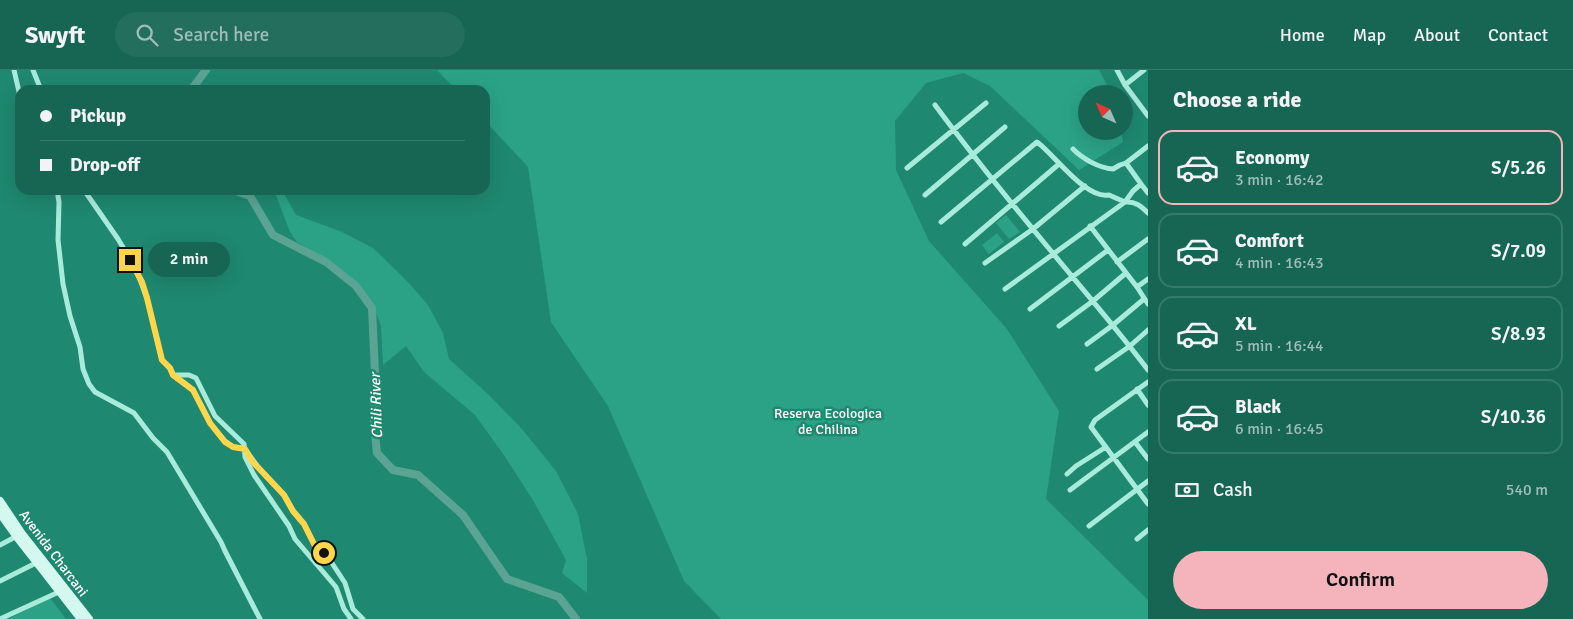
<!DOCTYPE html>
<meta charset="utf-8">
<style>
:root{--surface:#176654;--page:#246e5e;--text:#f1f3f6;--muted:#9ebdb8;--line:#367a6b;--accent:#f5b4bb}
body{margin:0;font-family:Signika,sans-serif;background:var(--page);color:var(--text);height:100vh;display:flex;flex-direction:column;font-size:19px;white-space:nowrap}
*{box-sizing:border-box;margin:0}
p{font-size:16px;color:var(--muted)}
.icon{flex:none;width:28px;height:28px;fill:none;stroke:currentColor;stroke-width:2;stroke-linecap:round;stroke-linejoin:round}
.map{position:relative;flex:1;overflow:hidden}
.sheet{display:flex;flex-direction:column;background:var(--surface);width:425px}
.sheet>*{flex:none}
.banner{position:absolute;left:15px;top:15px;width:475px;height:110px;border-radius:15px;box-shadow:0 5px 20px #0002;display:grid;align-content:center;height:110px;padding:0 25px;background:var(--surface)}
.needle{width:32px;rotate:315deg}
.controls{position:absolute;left:1078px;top:15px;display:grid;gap:10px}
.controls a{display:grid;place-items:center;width:55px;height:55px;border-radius:50%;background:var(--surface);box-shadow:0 5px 20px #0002;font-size:25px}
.end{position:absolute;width:22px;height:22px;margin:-11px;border:6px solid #ffd54a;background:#111;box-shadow:0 0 0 2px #111}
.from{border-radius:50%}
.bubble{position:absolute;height:35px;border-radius:18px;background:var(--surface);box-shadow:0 5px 20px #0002;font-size:16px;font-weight:600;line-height:35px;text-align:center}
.banner b{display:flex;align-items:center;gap:18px;height:48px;font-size:19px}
.banner b+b{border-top:1px solid var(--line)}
.banner i{width:12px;height:12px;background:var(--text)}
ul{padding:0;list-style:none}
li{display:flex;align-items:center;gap:15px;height:75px;margin:0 10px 8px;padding:0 15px;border:2px solid var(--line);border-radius:15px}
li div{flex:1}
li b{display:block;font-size:19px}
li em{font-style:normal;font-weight:600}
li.selected{border-color:var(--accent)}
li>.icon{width:45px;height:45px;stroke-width:1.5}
h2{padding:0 25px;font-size:22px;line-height:60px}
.pay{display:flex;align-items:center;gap:12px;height:55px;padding:0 25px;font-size:19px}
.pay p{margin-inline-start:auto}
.button{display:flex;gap:10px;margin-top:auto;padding:10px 25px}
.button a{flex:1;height:58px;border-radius:30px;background:var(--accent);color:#111;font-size:20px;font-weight:600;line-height:58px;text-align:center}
header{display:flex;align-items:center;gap:30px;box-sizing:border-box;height:70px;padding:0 25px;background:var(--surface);border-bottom:1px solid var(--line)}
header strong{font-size:24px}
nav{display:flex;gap:28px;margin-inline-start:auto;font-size:18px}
.search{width:350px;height:45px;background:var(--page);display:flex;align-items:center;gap:12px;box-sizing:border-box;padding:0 18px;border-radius:28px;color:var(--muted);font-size:19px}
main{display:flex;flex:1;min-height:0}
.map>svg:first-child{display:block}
.green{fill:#2ba286}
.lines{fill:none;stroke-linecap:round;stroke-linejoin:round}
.river{stroke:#5ba493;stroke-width:8}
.minor{stroke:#a9ebdb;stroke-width:5}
.secondary{stroke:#d4f8f0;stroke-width:8}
.route{stroke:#ffd54a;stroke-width:6}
.labels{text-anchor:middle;stroke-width:5;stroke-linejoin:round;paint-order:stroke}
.park-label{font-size:14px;fill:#fff;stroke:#1f8870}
.street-label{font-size:14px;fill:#fff;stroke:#1f8870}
.water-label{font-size:15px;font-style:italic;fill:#fff;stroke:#1f8870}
</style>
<header>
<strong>Swyft</strong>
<div class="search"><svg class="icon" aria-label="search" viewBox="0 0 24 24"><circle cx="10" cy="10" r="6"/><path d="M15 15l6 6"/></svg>Search here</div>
<nav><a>Home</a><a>Map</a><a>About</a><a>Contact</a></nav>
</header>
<main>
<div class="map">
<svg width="1148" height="549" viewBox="0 0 1148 549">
<rect width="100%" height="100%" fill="#1f8870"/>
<path class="green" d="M 437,0 L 1099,0 L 1112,24 L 1086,24 L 1086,61 L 1121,61 L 1123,72 L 1079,100 L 990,16 L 963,3 L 926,13 L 895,51 L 896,100 L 929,171 L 1007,259 L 1059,341 L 1046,429 L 1148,530 L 1148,549 L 721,549 L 684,511 L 608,336 L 551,252 L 528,97 L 485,51 L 485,20 L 456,20 Z
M 274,120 L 282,120 L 296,145 L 342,162 L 373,178 L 408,212 L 428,235 L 443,263 L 449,289 L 489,325 L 522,359 L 556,401 L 578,444 L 587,489 L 587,523 L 562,503 L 566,490 L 534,432 L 506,388 L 475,345 L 424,302 L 406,276 L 383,295 L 381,256 L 372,232 L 335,194 L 297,172 L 290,162 Z
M 1006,145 L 1020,162 L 1009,169 L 996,153 Z
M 997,163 L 1004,172 L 989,184 L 982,175 Z
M 50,528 L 66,549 L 8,549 Z"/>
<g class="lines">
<path class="river" d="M 191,20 L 206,0
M 233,120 L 250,126 L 273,165 L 326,192 L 356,216 L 372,238 L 375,303 L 374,354 L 377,383 L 393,400 L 418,405 L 463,445 L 507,509 L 559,527 L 576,549"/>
<path class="minor" d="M 14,0 L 20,26
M 33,0 L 41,20
M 1117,0 L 1125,15 L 1148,46
M 1125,15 L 1144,0
M 935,35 C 972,85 1011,133 1051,181 C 1084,221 1117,259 1148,300
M 1073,79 C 1083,89 1099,98 1113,99 L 1120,95 L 1126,93
M 907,98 L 986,33
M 1141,114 L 1126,93 L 1148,76
M 57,120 L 59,132 L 58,170 L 63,214 L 70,246 L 80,277 L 83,299 L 89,314 L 95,322 L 134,343 L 153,368 L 167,382 L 221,472 L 225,481 L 260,549
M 84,120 L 118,169 L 136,199 L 147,228 L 162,290 L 170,298 L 173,305 L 193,320 L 210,353 L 225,371 L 233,377 L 245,379 L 258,397 L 284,425 L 293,441 L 304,454 L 314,474 L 328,487 L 345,513 L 353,539 L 363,549
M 925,125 L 1005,57
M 941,152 L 1037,72 C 1054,84 1086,130 1109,125 L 1125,132 L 1133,121 L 1141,114 L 1148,123
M 1090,156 L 1137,217 L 1148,234
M 965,174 L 1059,94
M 1117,192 L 1148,169
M 985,193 L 1033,159 L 1085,116
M 1137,217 L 1148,209
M 1005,219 L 1125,132 C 1135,131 1141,136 1148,143
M 1030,239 L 1108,180
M 1059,256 L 1093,231 L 1126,203
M 1087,274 L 1113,255 L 1144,229
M 1097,299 L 1130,276 L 1148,260
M 176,305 L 189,305 L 196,308 L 215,346 L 244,374 L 245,387 L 254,405 L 289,456 L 295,469 L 336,517 L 344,539 L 351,549
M 1148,312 L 1095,350 L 1091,357 L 1148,434
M 1137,319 L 1148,335
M 1135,372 L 1148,389
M 1067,404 L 1076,396 L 1106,377
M 1070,420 L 1148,362
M 1089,456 L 1148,411
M 1137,469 L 1148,460
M 0,475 L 17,466
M 0,511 L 38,492
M 0,549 L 61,521"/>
<path class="secondary" d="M 0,431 L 22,464 L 89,549
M 0,443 L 17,467 L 81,549"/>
</g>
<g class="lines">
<path class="route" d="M 130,190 L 142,212 L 147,228 L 162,290 L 170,298 L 173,305 L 193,320 L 210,353 L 225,372 L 233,377 L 245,379 L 252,391 L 284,425 L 293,441 L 304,454 L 314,474 L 324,483"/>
</g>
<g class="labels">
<g class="park-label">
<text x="828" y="348">Reserva Ecologica<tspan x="828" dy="16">de Chilina</tspan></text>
</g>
<g class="street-label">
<text transform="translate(54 483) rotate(53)" y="5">Avenida Charcani</text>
</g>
<g class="water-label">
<text transform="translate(376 336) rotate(-92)" y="5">Chili River</text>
</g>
</g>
</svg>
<div class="controls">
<a><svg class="needle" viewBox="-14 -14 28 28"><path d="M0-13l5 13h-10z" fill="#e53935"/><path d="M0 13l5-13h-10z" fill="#9ebdb8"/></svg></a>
</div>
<i class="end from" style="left:324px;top:483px"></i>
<i class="end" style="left:130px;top:190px"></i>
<div class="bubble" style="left:148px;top:172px;width:82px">2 min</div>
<div class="banner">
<b><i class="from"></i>Pickup</b>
<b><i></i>Drop-off</b>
</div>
</div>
<section class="sheet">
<h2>Choose a ride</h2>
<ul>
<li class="selected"><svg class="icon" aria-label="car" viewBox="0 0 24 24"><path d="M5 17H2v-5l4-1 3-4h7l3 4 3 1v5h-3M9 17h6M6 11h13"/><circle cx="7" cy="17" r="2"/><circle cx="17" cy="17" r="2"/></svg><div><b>Economy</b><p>3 min · 16:42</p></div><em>S/5.26</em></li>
<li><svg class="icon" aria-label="car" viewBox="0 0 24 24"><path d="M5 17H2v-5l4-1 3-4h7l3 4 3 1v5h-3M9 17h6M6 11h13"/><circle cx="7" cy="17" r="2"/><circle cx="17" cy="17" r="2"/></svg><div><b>Comfort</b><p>4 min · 16:43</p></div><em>S/7.09</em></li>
<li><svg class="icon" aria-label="car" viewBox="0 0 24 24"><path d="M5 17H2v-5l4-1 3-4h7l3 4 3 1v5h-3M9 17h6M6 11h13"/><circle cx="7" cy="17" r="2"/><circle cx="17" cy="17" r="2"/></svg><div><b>XL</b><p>5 min · 16:44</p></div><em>S/8.93</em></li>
<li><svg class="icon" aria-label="car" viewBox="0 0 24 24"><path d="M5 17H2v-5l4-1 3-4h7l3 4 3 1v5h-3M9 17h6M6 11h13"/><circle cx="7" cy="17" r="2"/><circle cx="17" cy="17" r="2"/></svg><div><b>Black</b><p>6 min · 16:45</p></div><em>S/10.36</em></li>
</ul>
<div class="pay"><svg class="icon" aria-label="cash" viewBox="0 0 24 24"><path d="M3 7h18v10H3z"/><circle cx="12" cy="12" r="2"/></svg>Cash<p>540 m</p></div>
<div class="button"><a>Confirm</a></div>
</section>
</main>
